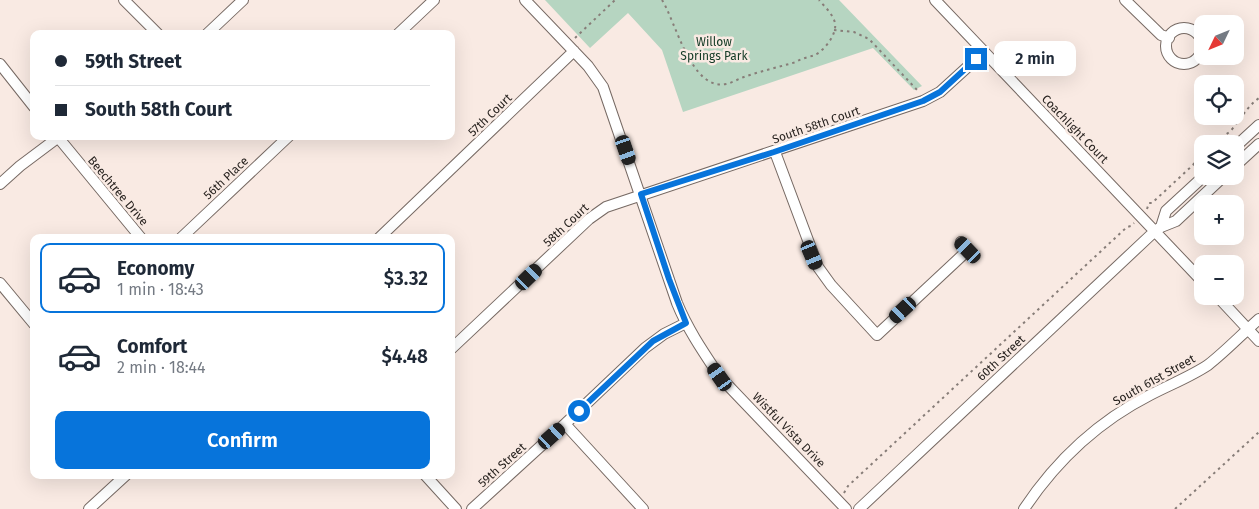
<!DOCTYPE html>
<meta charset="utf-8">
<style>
:root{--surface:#fff;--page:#f2f2f3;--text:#1f2937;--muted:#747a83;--line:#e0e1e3;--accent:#0774db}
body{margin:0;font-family:"Fira Sans",sans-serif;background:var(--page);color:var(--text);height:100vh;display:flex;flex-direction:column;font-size:19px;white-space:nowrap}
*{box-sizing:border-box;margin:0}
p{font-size:16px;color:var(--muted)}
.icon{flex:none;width:28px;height:28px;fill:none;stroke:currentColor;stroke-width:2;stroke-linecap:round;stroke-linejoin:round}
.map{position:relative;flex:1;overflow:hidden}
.details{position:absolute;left:30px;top:234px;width:425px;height:245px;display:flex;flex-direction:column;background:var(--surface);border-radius:10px;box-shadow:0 5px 20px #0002}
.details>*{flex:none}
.guide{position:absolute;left:30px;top:30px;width:425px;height:110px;border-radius:10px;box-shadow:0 5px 20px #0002;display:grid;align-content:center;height:110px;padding:0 25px;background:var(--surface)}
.needle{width:32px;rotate:227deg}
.fabs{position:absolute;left:1194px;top:15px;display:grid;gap:10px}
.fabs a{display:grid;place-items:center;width:50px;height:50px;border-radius:10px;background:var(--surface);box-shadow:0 5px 20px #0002;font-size:25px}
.end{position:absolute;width:22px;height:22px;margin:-11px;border:6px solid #0774db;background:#fff;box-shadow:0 0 0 2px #fff}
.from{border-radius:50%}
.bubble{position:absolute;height:35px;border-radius:10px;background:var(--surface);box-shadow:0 5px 20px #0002;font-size:16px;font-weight:600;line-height:35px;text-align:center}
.car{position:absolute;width:15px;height:30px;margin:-15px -8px;border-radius:6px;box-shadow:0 0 4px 1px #0007;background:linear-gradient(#222 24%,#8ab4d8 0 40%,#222 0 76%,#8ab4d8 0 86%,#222 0)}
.guide b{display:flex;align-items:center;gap:18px;height:48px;font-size:19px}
.guide b+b{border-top:1px solid var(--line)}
.guide i{width:12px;height:12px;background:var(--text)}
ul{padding:9px 0 0;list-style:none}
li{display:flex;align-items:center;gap:15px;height:70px;margin:0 10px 8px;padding:0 15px;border:2px solid transparent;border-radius:10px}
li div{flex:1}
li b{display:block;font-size:19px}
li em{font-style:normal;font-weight:600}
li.active{border-color:var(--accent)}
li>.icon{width:45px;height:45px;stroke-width:1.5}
.cta{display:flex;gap:10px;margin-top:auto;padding:10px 25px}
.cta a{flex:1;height:58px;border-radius:10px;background:var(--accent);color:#fff;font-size:20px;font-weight:600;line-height:58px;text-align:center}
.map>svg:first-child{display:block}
.green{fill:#b6d5c1}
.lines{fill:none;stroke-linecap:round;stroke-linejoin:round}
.minor-casing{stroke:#766963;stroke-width:12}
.path{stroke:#877d78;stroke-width:2;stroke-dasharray:2.5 4;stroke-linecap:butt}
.minor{stroke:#fff;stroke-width:10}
.route{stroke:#0774db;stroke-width:6}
.labels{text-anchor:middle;stroke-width:5;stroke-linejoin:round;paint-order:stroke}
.park-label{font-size:12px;fill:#133a25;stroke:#f9eae3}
.street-label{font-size:12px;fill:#241f1c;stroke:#f9eae3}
</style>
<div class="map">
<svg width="1259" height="509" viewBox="0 0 1259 509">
<rect width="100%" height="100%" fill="#f9eae3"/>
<path class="green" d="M 545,0 L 839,0 L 922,86 L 914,90 L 873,48 L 683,112 L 662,50 L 628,13 L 590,48 Z"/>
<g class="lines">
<g class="minor-casing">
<path id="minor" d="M 124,0 L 158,34
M 525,0 L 588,66 L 603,87 L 677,303 C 688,330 704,353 720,377 L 846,509
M 935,0 L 1202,281
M 1125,0 L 1161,35 L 1169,38
M1166 46a18 18 0 1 1 36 0a18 18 0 1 1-36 0Z
M 207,34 L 243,0
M 398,34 L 434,0
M 0,64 L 34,107
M 57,136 L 141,238
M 1235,147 L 1259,125
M 775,152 L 818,267 L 831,285 L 877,335 L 968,250 L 961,242
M 1235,166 L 1259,144
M 0,184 L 20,166 L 60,136
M 1161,227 L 1166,211 L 1204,176
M 181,238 L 289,136
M 379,238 L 574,51
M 0,283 L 34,324
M 1217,296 L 1259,341
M 451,349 L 589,219 L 606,207 L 923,101 L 940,92 L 984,52
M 565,424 L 643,509
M 425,475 L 456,509
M 89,509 L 126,475
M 472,509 L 565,424 L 645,348 L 664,334 L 686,323
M 859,509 L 1155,231 L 1161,227 L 1176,221 L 1224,176
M 1024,509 C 1056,461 1099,421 1150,395 C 1169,385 1190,377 1208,365 C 1226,351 1242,334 1259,319"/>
</g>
<path class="path" d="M 662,0 C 676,22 691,91 726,84 C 732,83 738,79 744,77 C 761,71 779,67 796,62 C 802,58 809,57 815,55 C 825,50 837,34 835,23 C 833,14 824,6 819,0
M 834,30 L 854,32 L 869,39 L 919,92
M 575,38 L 615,0
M 1210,144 C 1217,138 1227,136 1233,128 C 1242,117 1247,107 1259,98
M 1147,209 L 1149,203 L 1152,203 L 1193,165 L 1202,151
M 844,493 L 848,486 L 1127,227 L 1131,226 L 1134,223
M 1175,509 L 1259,432"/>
<use href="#minor" class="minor"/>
</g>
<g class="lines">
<path class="route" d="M 579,411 L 653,341 L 686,323 L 669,279 L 641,194 L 774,152 L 923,101 L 940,92 L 976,59"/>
</g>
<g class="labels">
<g class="park-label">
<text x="714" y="46">Willow<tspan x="714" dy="14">Springs Park</tspan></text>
</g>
<g class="street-label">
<text transform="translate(490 115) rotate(-44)" y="4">57th Court</text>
<text transform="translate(816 125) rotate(-19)" y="4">South 58th Court</text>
<text transform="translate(1075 129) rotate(46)" y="4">Coachlight Court</text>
<text transform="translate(226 178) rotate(-43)" y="4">56th Place</text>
<text transform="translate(118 191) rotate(50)" y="4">Beechtree Drive</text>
<text transform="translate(566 225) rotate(-43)" y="4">58th Court</text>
<text transform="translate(1001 358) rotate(-43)" y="4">60th Street</text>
<text transform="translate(1154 380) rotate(-29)" y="4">South 61st Street</text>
<text transform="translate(789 430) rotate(46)" y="4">Wistful Vista Drive</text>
<text transform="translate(502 465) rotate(-42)" y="4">59th Street</text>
</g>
</g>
</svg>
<div class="fabs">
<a><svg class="needle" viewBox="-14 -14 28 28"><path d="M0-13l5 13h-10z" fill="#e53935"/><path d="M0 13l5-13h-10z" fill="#747a83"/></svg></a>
<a><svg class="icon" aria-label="locate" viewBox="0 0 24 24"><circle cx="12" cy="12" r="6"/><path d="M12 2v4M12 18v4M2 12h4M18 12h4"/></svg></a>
<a><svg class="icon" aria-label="layers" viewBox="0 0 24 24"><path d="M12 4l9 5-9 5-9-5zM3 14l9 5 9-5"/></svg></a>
<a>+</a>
<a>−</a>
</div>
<i class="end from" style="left:579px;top:411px"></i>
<i class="end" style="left:976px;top:59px"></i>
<div class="bubble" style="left:994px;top:41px;width:82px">2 min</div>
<i class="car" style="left:626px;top:150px;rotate:161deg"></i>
<i class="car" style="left:968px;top:250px;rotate:316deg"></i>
<i class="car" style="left:812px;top:255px;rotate:157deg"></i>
<i class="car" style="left:529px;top:277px;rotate:46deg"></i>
<i class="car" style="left:903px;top:310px;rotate:227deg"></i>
<i class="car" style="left:720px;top:377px;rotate:325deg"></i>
<i class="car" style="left:552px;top:436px;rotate:48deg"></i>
<div class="guide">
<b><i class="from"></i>59th Street</b>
<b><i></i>South 58th Court</b>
</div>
<section class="details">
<ul>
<li class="active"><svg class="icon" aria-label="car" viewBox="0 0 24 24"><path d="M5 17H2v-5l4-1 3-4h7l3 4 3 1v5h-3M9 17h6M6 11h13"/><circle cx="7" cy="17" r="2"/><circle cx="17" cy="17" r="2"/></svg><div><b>Economy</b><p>1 min · 18:43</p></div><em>$3.32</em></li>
<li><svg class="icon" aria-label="car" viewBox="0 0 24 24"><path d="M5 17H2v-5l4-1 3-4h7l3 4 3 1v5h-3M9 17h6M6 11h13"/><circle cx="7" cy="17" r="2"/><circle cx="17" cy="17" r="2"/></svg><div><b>Comfort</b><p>2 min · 18:44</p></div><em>$4.48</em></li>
</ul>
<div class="cta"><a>Confirm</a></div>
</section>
</div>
